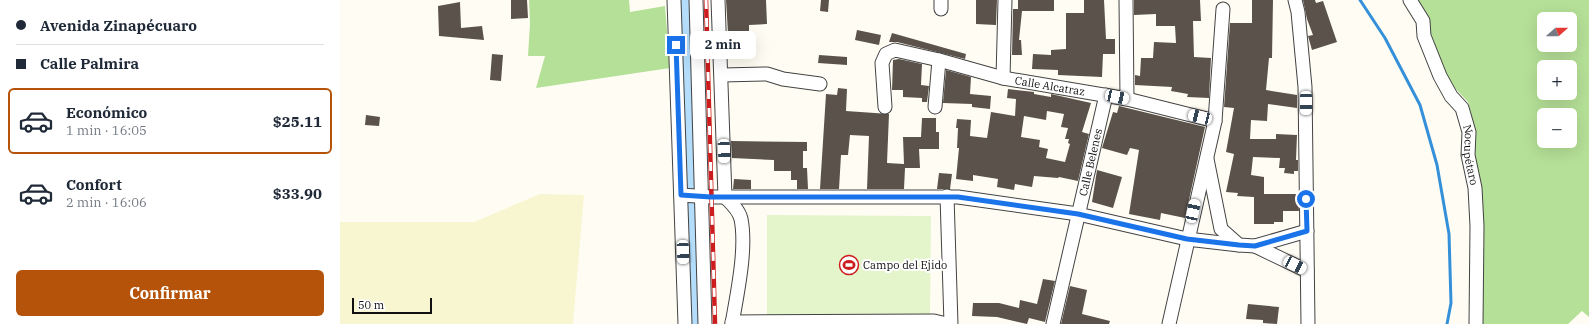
<!DOCTYPE html>
<html lang="es">
<meta charset="utf-8">
<style>
:root{--surface:#fff;--page:#f6f6f7;--text:#1f2937;--muted:#747a83;--line:#e0e1e3;--accent:#b45309}
body{margin:0;font-family:"IBM Plex Serif",serif;background:var(--page);color:var(--text);height:100vh;display:flex;flex-direction:column;font-size:15px;white-space:nowrap}
*{box-sizing:border-box;margin:0}
p{font-size:13px;color:var(--muted)}
.icon{flex:none;width:22px;height:22px;fill:none;stroke:currentColor;stroke-width:2;stroke-linecap:round;stroke-linejoin:round}
.map{position:relative;flex:1;overflow:hidden}
.side{display:flex;flex-direction:column;background:var(--surface);width:340px}
.side>*{flex:none}
.banner{display:grid;align-content:center;height:88px;padding:0 16px;background:var(--surface)}
.needle{width:26px;rotate:69deg}
.fabs{position:absolute;left:1197px;top:12px;display:grid;gap:8px}
.fabs a{display:grid;place-items:center;width:40px;height:40px;border-radius:6px;background:var(--surface);box-shadow:0 4px 16px #0002;font-size:20px}
.scale{position:absolute;left:12px;bottom:10px;width:80px;box-sizing:border-box;padding-left:4px;border:2px solid #101010;border-top:0;font-size:11px;line-height:14px;white-space:nowrap;color:#101010;-webkit-text-stroke:3px #fff;paint-order:stroke}
.end{position:absolute;width:18px;height:18px;margin:-9px;border:5px solid #1a73e8;background:#fff;box-shadow:0 0 0 2px #fff}
.from{border-radius:50%}
.bubble{position:absolute;height:28px;border-radius:6px;background:var(--surface);box-shadow:0 4px 16px #0002;font-size:13px;font-weight:700;line-height:28px;text-align:center}
.car{position:absolute;width:12px;height:24px;margin:-12px -6px;border-radius:5px;box-shadow:0 0 3px 1px #0007;background:linear-gradient(#fff 24%,#345 0 40%,#fff 0 76%,#345 0 86%,#fff 0)}
.banner b{display:flex;align-items:center;gap:14px;height:38px;font-size:15px}
.banner b+b{border-top:1px solid var(--line)}
.banner i{width:10px;height:10px;background:var(--text)}
ul{padding:0;list-style:none}
li{display:flex;align-items:center;gap:12px;height:66px;margin:0 8px 6px;padding:0 8px;border:2px solid transparent;border-radius:6px}
li div{flex:1}
li b{display:block;font-size:15px}
li em{font-style:normal;font-weight:700}
li.active{border-color:var(--accent)}
li>.icon{width:36px;height:36px;stroke-width:1.5}
.button{display:flex;gap:8px;margin-top:auto;padding:8px 16px}
.button a{flex:1;height:46px;border-radius:6px;background:var(--accent);color:#fff;font-size:16px;font-weight:700;line-height:46px;text-align:center}
main{display:flex;flex:1;min-height:0}
.map>svg:first-child{display:block}
.farmland{fill:#f8f6d0}
.forest{fill:#b5e097;fill-rule:evenodd}
.pitch{fill:#e4f4cb}
.lines{fill:none;stroke-linecap:round;stroke-linejoin:round}
.stream{stroke:#3490d8;stroke-width:3}
.canal{stroke:#b3ddfb;stroke-width:11}
.building{fill:#5a524b;fill-rule:evenodd}
.minor-casing{stroke:#434343;stroke-width:15}
.minor{stroke:#fff;stroke-width:13}
.rail-casing{stroke:#cd1c1d;stroke-width:4.5}
.rail{stroke:#fff;stroke-width:3;stroke-dasharray:9;stroke-linecap:butt}
.route{stroke:#1a73e8;stroke-width:5}
.labels{text-anchor:middle;stroke-width:4;stroke-linejoin:round;paint-order:stroke}
.street-label{font-size:11px;fill:#101010;stroke:#fff}
.poi-label{font-size:11px;fill:#101010;stroke:#fff;text-anchor:start}
</style>
<main>
<section class="side">
<div class="banner">
<b><i class="from"></i>Avenida Zinapécuaro</b>
<b><i></i>Calle Palmira</b>
</div>
<ul>
<li class="active"><svg class="icon" aria-label="car" viewBox="0 0 24 24"><path d="M5 17H2v-5l4-1 3-4h7l3 4 3 1v5h-3M9 17h6M6 11h13"/><circle cx="7" cy="17" r="2"/><circle cx="17" cy="17" r="2"/></svg><div><b>Económico</b><p>1 min · 16:05</p></div><em>$25.11</em></li>
<li><svg class="icon" aria-label="car" viewBox="0 0 24 24"><path d="M5 17H2v-5l4-1 3-4h7l3 4 3 1v5h-3M9 17h6M6 11h13"/><circle cx="7" cy="17" r="2"/><circle cx="17" cy="17" r="2"/></svg><div><b>Confort</b><p>2 min · 16:06</p></div><em>$33.90</em></li>
</ul>
<div class="button"><a>Confirmar</a></div>
</section>
<div class="map">
<svg width="1249" height="324" viewBox="0 0 1249 324">
<rect width="100%" height="100%" fill="#fffdf3"/>
<path class="farmland" d="M 200,194 L 244,195 L 233,324 L 0,324 L 0,222 L 134,222 Z"/>
<path class="forest" d="M 189,0 L 289,0 L 290,12 L 325,6 L 330,68 L 196,88 L 205,56 L 188,56 L 190,23 Z
M 1077,0 L 1249,0 L 1249,317 L 1242,311 L 1228,324 L 1141,324 L 1134,158 L 1135,129 L 1128,102 L 1111,84 L 1090,37 ZM 1204,19 L 1230,19 L 1230,45 L 1204,45 ZM 1204,67 L 1230,67 L 1230,93 L 1204,93 ZM 1204,115 L 1230,115 L 1230,141 L 1204,141 Z"/>
<path class="pitch" d="M 427,215 L 591,216 L 590,316 L 427,315 Z"/>
<g class="lines">
<path class="stream" d="M 1020,0 L 1045,38 L 1080,105 L 1097,165 L 1109,234 L 1111,303 L 1107,324"/>
<path class="canal" d="M 346,0 L 356,324"/>
</g>
<path class="building" d="M 171,0 L 187,0 L 188,18 L 171,19 Z
M 386,0 L 426,0 L 427,24 L 409,25 L 409,32 L 388,33 Z
M 481,0 L 489,0 L 488,12 L 480,11 Z
M 636,0 L 657,0 L 656,25 L 636,24 Z
M 678,0 L 714,0 L 714,11 L 682,11 L 679,40 L 681,40 L 682,55 L 672,55 L 673,9 L 678,9 Z
M 744,0 L 764,0 L 766,39 L 775,39 L 775,54 L 763,54 L 762,77 L 718,75 L 718,70 L 692,69 L 693,54 L 711,55 L 711,50 L 726,49 L 726,13 L 744,13 Z
M 794,0 L 860,0 L 861,21 L 853,21 L 854,57 L 871,58 L 869,98 L 847,97 L 848,94 L 831,91 L 832,87 L 795,85 L 795,75 L 800,76 L 801,58 L 813,58 L 814,42 L 836,43 L 835,26 L 816,26 L 816,14 L 794,15 Z
M 912,0 L 933,0 L 932,58 L 929,58 L 926,90 L 957,95 L 957,108 L 928,104 L 927,121 L 911,120 L 910,139 L 936,139 L 936,134 L 957,135 L 956,160 L 958,160 L 958,171 L 954,171 L 954,174 L 944,173 L 945,168 L 939,168 L 940,158 L 913,157 L 911,175 L 924,177 L 924,194 L 958,194 L 959,211 L 943,211 L 943,222 L 934,222 L 934,224 L 914,224 L 914,197 L 897,196 L 898,193 L 886,192 L 894,154 L 886,152 L 894,108 L 884,107 L 890,23 L 912,23 Z
M 963,0 L 975,0 L 976,3 L 983,1 L 997,42 L 972,50 L 968,36 L 973,35 L 967,19 Z
M 120,2 L 121,28 L 142,26 L 144,40 L 99,36 L 98,6 Z
M 517,30 L 541,35 L 539,45 L 515,40 Z
M 552,33 L 626,54 L 625,59 L 557,42 L 549,42 Z
M 152,54 L 163,55 L 161,81 L 150,80 Z
M 479,55 L 507,57 L 507,65 L 478,63 Z
M 559,59 L 582,64 L 581,85 L 589,86 L 587,102 L 582,102 L 582,98 L 563,97 L 563,90 L 552,90 L 553,60 Z
M 606,70 L 631,77 L 630,94 L 651,96 L 650,109 L 632,107 L 632,104 L 603,103 Z
M 498,88 L 507,89 L 506,111 L 549,114 L 547,163 L 564,164 L 563,137 L 581,137 L 582,118 L 596,118 L 596,132 L 599,132 L 599,149 L 579,149 L 580,168 L 565,168 L 564,189 L 527,189 L 529,136 L 510,135 L 508,155 L 501,155 L 499,189 L 480,189 L 486,94 L 497,95 Z
M 668,89 L 694,92 L 694,94 L 711,97 L 711,94 L 751,103 L 742,132 L 749,134 L 738,181 L 719,177 L 718,178 L 694,176 L 692,187 L 675,184 L 674,190 L 657,187 L 658,179 L 633,175 L 633,181 L 616,179 L 619,148 L 617,148 L 618,128 L 616,128 L 617,119 L 631,120 L 630,136 L 647,138 L 651,112 L 675,116 L 676,99 L 667,98 ZM 707,111 L 724,114 L 721,127 L 728,128 L 725,139 L 729,139 L 728,143 L 730,144 L 725,162 L 706,158 L 708,149 L 699,147 L 700,140 L 681,137 L 684,116 L 706,120 Z
M 779,106 L 865,127 L 845,218 L 821,213 L 820,220 L 789,214 L 799,150 L 790,148 L 787,155 L 762,148 L 773,112 L 777,113 Z
M 26,115 L 40,117 L 39,126 L 25,125 Z
M 391,141 L 467,142 L 467,151 L 463,151 L 463,168 L 467,168 L 468,189 L 457,189 L 457,180 L 451,180 L 451,171 L 434,171 L 434,160 L 392,158 Z
M 757,170 L 782,177 L 773,208 L 752,202 Z
M 599,173 L 612,174 L 610,189 L 597,189 Z
M 394,179 L 411,180 L 411,189 L 393,189 Z
M 703,279 L 715,281 L 705,322 L 689,318 L 687,324 L 657,317 L 632,316 L 633,303 L 659,303 L 679,308 L 680,300 L 697,304 Z
M 730,286 L 747,290 L 742,314 L 770,321 L 769,324 L 721,324 Z
M 908,304 L 939,307 L 937,324 L 923,323 L 923,320 L 906,319 Z"/>
<g class="lines">
<g class="minor-casing">
<g id="minor">
<path d="M 334,0 L 345,324"/>
<path d="M 356,0 L 365,324"/>
<path d="M 378,0 L 385,197 C 391,203 399,210 401,219 C 407,249 397,294 392,324"/>
<path d="M 601,0 L 601,9"/>
<path d="M 786,0 L 787,99"/>
<path d="M 955,0 L 958,12 L 965,87 L 968,324"/>
<path id="s1" d="M 1070,0 L 1083,21 L 1084,36 L 1100,76 L 1111,96 L 1122,108 L 1129,132 L 1128,155 L 1135,188 L 1137,226 L 1136,324"/>
<path d="M 382,75 L 427,74 L 443,79 L 480,84"/>
<path d="M 663,78 L 665,0"/>
<path id="s2" d="M 545,107 L 542,63 L 546,54 L 555,50 L 599,60 L 663,78 L 787,99 L 875,121"/>
<path d="M 595,107 L 599,60"/>
<path d="M 867,159 L 881,229 L 899,245"/>
<path d="M 341,195 L 371,197 L 618,197 L 738,214 L 847,239 L 899,245 L 915,246 L 967,231"/>
<path d="M 607,196 L 611,324"/>
<path d="M 915,246 L 967,271"/>
<path d="M 392,322 L 594,321 L 607,324"/>
<path id="s3" d="M 713,324 L 766,95"/>
<path d="M 829,324 L 875,121 L 883,9"/>
</g>
</g>
<use href="#minor" class="minor"/>
<g class="rail-casing">
<path id="rail" d="M 366,0 L 375,324"/>
</g>
<use href="#rail" class="rail"/>
</g>
<g class="lines">
<path class="route" d="M 336,45 L 341,195 L 371,197 L 618,197 L 738,214 L 847,239 L 899,245 L 915,246 L 967,231 L 966,199"/>
</g>
<defs>
<g id="stadium-ring" transform="scale(1)"><circle r="9.5" fill="#fff" stroke="#cd1c1d" stroke-width="1.5"/><path d="M0-5a6.5 5 0 1 0 0 10a6.5 5 0 1 0 0-10ZM-3.5-1.8h7v3.6h-7Z" fill="#cd1c1d"/></g>
</defs>
<g fill-rule="evenodd">
<use href="#stadium-ring" x="509" y="265"/>
</g>
<g class="labels">
<g class="street-label">
<text dy="4" stroke="none"><textPath href="#s2" startOffset="223">Calle Alcatraz</textPath></text>
<text dy="4" stroke="none"><textPath href="#s1" startOffset="170">Nocupétaro</textPath></text>
<text dy="4" stroke="none"><textPath href="#s3" startOffset="166">Calle Belenes</textPath></text>
</g>
<g class="poi-label">
<text x="523" y="269">Campo del Ejido</text>
</g>
</g>
</svg>
<div class="fabs">
<a><svg class="needle" viewBox="-14 -14 28 28"><path d="M0-13l5 13h-10z" fill="#e53935"/><path d="M0 13l5-13h-10z" fill="#747a83"/></svg></a>
<a>+</a>
<a>−</a>
</div>
<div class="scale">50 m</div>
<i class="end from" style="left:966px;top:199px"></i>
<i class="end" style="left:336px;top:45px"></i>
<div class="bubble" style="left:350px;top:31px;width:66px">2 min</div>
<i class="car" style="left:777px;top:97px;rotate:102deg"></i>
<i class="car" style="left:966px;top:103px;rotate:180deg"></i>
<i class="car" style="left:860px;top:117px;rotate:284deg"></i>
<i class="car" style="left:384px;top:151px;rotate:178deg"></i>
<i class="car" style="left:853px;top:211px;rotate:12deg"></i>
<i class="car" style="left:343px;top:252px;rotate:178deg"></i>
<i class="car" style="left:955px;top:265px;rotate:117deg"></i>
</div>
</main>
